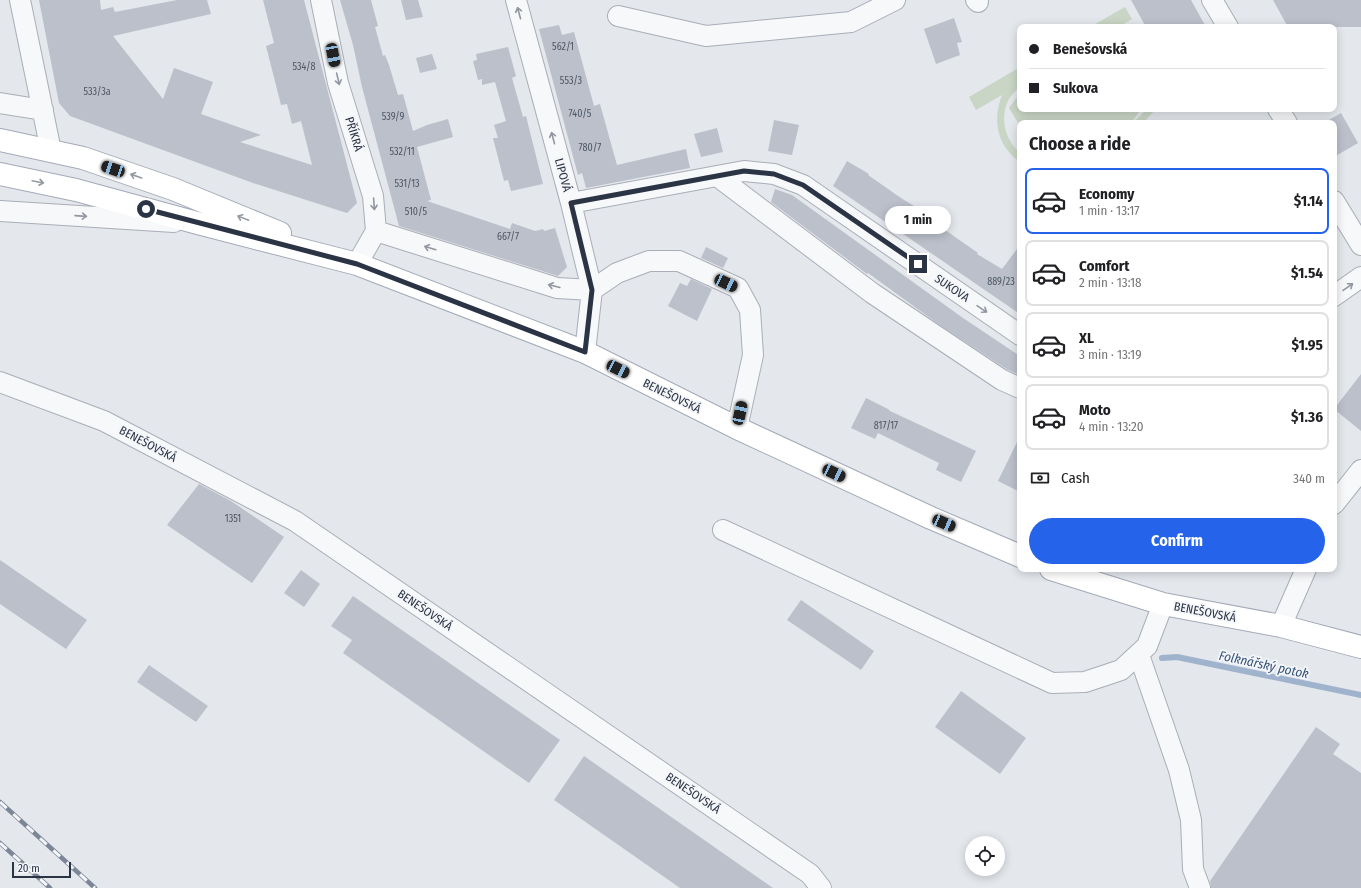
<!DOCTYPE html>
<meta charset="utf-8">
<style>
:root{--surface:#fff;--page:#f2f2f2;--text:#202124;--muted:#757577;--line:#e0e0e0;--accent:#2563eb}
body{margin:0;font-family:"Fira Sans Condensed",sans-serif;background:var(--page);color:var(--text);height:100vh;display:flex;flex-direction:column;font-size:15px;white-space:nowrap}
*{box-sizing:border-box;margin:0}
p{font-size:13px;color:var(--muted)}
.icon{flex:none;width:22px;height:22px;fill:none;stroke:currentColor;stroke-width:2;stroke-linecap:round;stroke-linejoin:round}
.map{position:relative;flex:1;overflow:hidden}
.sheet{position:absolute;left:1017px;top:120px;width:320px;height:452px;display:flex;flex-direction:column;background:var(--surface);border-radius:8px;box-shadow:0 2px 10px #0003}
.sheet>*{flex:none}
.guide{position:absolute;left:1017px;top:24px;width:320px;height:88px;border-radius:8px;box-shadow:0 2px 10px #0003;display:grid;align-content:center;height:88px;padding:0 12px;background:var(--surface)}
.buttons{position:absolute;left:965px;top:836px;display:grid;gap:8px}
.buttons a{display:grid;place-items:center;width:40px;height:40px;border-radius:50%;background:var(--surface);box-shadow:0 2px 10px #0003;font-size:20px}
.scale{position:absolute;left:12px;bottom:10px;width:59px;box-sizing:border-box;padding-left:4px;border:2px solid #2b3445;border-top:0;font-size:11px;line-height:14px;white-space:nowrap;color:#2b3445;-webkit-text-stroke:3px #f4f6f9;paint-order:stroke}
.end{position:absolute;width:18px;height:18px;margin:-9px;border:5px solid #2b3445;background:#fff;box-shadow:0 0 0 2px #fff}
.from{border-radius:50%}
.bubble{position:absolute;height:28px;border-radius:14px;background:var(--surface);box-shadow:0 2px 10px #0003;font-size:13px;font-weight:700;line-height:28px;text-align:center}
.car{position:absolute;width:12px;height:24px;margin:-12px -6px;border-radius:5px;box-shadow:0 0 3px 1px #0007;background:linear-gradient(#222 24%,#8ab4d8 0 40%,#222 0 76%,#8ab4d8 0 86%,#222 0)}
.guide b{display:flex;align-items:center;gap:14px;height:38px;font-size:15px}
.guide b+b{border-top:1px solid var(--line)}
.guide i{width:10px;height:10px;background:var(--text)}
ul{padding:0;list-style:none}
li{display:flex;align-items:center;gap:12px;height:66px;margin:0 8px 6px;padding:0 4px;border:2px solid var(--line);border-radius:8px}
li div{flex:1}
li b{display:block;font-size:15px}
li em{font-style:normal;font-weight:700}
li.active{border-color:var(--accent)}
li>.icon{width:36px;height:36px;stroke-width:1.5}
h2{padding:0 12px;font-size:18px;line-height:48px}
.pay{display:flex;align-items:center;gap:10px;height:44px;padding:0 12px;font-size:15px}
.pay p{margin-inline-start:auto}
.button{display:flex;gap:8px;margin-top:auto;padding:8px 12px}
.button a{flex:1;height:46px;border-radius:24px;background:var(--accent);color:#fff;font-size:16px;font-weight:700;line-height:46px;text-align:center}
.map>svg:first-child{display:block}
.green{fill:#c9d6c5}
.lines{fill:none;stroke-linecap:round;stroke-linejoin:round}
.stream{stroke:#9fb4cc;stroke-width:6}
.building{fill:#bbc0ca}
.minor-casing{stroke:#a9aeb7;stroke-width:22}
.major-casing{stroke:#a3abb8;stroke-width:24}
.minor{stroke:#f7f8fa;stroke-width:20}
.major{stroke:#fff;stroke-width:22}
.rail-casing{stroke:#7d8696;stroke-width:4.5}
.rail{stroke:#f4f6f9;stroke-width:3;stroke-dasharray:9;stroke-linecap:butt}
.oneway{stroke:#9196a0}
.oneway2{stroke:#959aa2}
.route{stroke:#2b3445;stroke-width:5}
.labels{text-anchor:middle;stroke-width:3.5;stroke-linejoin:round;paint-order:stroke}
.number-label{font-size:10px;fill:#4f5766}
.street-label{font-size:12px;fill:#2b3445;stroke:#f4f6f9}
.water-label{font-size:13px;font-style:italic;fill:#34527a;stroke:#f4f6f9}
</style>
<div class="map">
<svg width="1361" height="888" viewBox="0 0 1361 888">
<rect width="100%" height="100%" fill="#e4e7ec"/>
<path class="green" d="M 1125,7 L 1132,19 L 1119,27 L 1090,27 Z
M 1020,67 C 1020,72 1022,82 1019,86 C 1017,91 1012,94 1009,99 C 999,117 1005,140 1020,153 L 1020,162 C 997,146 992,120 1002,95 L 976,110 L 969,97 Z
M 1020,93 L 1020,109 L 1141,109 L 1134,119 L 1127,123 L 1020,123 L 1020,126 L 1009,108 Z
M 1147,109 L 1156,109 L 1143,123 L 1130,123 L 1137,119 Z"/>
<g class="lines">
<path class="stream" d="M 1162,658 L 1177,657 L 1361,695"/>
</g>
<path class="building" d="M 39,0 L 100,0 L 101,10 L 113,7 L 115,12 L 177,0 L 207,0 L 211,14 L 113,36 L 163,99 L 174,68 L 213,82 L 201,114 L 261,135 L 240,142 L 312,165 L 301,121 L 292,124 L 287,104 L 281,105 L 266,46 L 274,43 L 263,0 L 304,0 L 357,203 L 347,213 L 253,183 L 70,116 L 59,103 Z
M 340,0 L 371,0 L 378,26 L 375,27 L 383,56 L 385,55 L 389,65 L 398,95 L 403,94 L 413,131 L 427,125 L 448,119 L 453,137 L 417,147 L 431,200 L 427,201 L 510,229 L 512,223 L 535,231 L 543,229 L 544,231 L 555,228 L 567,267 L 558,276 L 399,226 L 362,87 L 353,45 Z
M 401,0 L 418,0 L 423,17 L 406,20 Z
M 1131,0 L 1191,0 L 1206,27 L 1146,27 Z
M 1273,0 L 1361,0 L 1361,27 L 1288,27 Z
M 954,18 L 962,42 L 957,43 L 960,55 L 936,64 L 924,29 Z
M 559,25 L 562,35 L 574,32 L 594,106 L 600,104 L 617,165 L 686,149 L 690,168 L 586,188 L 582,173 L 578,175 L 539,29 Z
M 508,47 L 516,76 L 512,78 L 523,117 L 526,116 L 543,184 L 511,191 L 508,180 L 504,181 L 493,138 L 498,138 L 494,125 L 506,121 L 495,82 L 482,85 L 482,79 L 478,80 L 473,61 L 477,60 L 476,54 Z
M 432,54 L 437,69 L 420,73 L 416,58 Z
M 1341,113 L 1358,143 L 1334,157 L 1334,123 L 1329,123 L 1327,121 Z
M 774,120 L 799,125 L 792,155 L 768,151 Z
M 717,128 L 723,152 L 701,157 L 694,134 Z
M 847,161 L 869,174 L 868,175 L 901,198 L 927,214 L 925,216 L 978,253 L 977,254 L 1002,269 L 1020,245 L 1020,314 L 833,186 Z
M 775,189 L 792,195 L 963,318 L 1020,356 L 1020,375 L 1008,370 L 941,326 L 868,273 L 867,274 L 771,202 Z
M 706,247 L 728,258 L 723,268 L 701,258 Z
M 691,279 L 712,289 L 697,321 L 668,306 L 680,283 L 687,286 Z
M 1361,374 L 1361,431 L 1334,409 Z
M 866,398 L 888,409 L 890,411 L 976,451 L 961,482 L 936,470 L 939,463 L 878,433 L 875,439 L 851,428 Z
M 1020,436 L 1020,492 L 998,481 Z
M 199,484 L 231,501 L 284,537 L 252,583 L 167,525 Z
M 0,560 L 87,620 L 66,649 L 0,604 Z
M 301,570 L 320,584 L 304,607 L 284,593 Z
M 353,596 L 560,740 L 529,783 L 343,653 L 352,640 L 331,626 Z
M 801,600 L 874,651 L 861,670 L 787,620 Z
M 149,665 L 208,706 L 196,722 L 137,682 Z
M 961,691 L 1026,738 L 1000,774 L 935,727 Z
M 1316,727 L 1340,744 L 1333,754 L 1361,773 L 1361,888 L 1211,888 L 1210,881 Z
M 584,756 L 773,888 L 680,888 L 554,800 Z"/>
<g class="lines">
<g class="minor-casing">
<path id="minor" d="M 20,0 L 51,151
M 321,0 L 338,83 L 373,196 L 376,231 L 357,264
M 516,0 L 571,203 L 592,290 L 585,352
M 976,0 L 978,2
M 1212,0 L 1228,27
M 618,16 L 706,36 L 851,22 L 895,0
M 0,103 L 43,110
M 1278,109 L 1287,123
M 717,176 L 872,293 L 1002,380 L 1020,388
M 1334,201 L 1361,245
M 571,203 L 744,171 L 774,174 L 803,185 L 1020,335
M 0,211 L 174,222
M 376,231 L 557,288 L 592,290 L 617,273 L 649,261 L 679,261 L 738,288 L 750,310 L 753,355 L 737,428
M 1334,296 L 1361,277
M 0,382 L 104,421 L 295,521 L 810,874 L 821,888
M 1334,504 L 1361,470
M 723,530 L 1052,683 L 1085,682 L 1121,670 L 1147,646 L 1163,604
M 1281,626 L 1306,569
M 1139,655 L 1179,770 L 1191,820 L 1193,869 L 1200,888"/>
</g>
<g class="major-casing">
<path id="major" d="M 0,140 L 83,158 L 173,189 L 280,233
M 0,174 L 76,190 L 201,224 L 357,264 L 585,352 L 737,428 L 931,518 L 1020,556
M 1051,569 L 1163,604 L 1281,626 L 1361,647"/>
</g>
<use href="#minor" class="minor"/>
<use href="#major" class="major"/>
<g class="rail-casing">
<path id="rail" d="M 0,802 L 95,888
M 0,843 L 50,888"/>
</g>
<use href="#rail" class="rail"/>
</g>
<defs><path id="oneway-shaft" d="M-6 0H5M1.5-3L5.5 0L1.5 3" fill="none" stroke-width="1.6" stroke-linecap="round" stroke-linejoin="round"/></defs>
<g class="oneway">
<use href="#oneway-shaft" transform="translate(519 13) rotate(-105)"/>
<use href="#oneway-shaft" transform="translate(338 79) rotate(77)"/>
<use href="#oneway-shaft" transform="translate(553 138) rotate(-105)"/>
<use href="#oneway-shaft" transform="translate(374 204) rotate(86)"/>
<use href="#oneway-shaft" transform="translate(81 216) rotate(4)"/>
<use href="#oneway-shaft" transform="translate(430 248) rotate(-163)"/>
<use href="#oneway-shaft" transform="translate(554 286) rotate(-166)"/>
<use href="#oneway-shaft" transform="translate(1348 287) rotate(-35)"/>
<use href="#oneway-shaft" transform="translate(982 309) rotate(34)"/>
</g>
<g class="oneway2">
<use href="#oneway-shaft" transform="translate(136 176) rotate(-161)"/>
<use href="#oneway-shaft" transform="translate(38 182) rotate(12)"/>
<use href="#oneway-shaft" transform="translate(243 218) rotate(-158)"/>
</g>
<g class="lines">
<path class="route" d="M 146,209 L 357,264 L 585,352 L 592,290 L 571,203 L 744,171 L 774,174 L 803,185 L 918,264"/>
</g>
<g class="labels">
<g class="number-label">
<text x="563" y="50">562/1</text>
<text x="304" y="70">534/8</text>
<text x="571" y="84">553/3</text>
<text x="97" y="95">533/3a</text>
<text x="580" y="117">740/5</text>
<text x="393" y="120">539/9</text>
<text x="590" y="151">780/7</text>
<text x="402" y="155">532/11</text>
<text x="407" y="187">531/13</text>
<text x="416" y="215">510/5</text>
<text x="508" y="240">667/7</text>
<text x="1001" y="285">889/23</text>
<text x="886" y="429">817/17</text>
<text x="233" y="522">1351</text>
</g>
<g class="street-label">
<text transform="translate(354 134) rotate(73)" y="4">PŘÍKRÁ</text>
<text transform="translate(563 175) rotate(75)" y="4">LIPOVÁ</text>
<text transform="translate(952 288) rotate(34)" y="4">SUKOVA</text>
<text transform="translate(672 396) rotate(26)" y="4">BENEŠOVSKÁ</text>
<text transform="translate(148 444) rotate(28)" y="4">BENEŠOVSKÁ</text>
<text transform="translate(425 610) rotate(34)" y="4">BENEŠOVSKÁ</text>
<text transform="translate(1205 612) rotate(11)" y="4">BENEŠOVSKÁ</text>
<text transform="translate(693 793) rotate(34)" y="4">BENEŠOVSKÁ</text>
</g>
<g class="water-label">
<text transform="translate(1264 664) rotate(12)" y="5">Folknářský potok</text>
</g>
</g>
</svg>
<div class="buttons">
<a><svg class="icon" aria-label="locate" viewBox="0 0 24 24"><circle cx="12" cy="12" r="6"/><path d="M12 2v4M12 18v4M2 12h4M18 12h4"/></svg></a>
</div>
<div class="scale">20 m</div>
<i class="end from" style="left:146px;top:209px"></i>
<i class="end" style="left:918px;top:264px"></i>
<div class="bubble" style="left:885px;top:206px;width:66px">1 min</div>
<i class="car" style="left:333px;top:55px;rotate:169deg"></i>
<i class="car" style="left:113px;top:169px;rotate:289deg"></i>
<i class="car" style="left:726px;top:283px;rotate:115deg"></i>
<i class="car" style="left:618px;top:369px;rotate:116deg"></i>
<i class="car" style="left:740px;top:413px;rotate:12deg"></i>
<i class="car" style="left:834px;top:473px;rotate:115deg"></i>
<i class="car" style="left:944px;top:523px;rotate:113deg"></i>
<div class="guide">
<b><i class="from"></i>Benešovská</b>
<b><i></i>Sukova</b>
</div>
<section class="sheet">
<h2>Choose a ride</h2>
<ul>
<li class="active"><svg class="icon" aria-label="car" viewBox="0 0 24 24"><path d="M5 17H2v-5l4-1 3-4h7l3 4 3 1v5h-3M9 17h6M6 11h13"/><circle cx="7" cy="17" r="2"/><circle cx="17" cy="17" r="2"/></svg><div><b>Economy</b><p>1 min · 13:17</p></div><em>$1.14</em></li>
<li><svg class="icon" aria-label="car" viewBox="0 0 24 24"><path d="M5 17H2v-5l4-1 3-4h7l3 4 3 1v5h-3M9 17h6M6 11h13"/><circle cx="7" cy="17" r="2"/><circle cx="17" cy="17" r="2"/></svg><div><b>Comfort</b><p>2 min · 13:18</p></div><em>$1.54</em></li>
<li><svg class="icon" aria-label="car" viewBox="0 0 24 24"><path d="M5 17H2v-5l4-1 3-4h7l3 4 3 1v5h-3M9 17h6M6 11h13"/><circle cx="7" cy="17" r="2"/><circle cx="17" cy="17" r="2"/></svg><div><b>XL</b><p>3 min · 13:19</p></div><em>$1.95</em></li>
<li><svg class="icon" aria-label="car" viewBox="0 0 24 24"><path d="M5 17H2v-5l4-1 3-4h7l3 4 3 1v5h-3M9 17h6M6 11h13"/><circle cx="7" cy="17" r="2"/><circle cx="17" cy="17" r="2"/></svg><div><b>Moto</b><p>4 min · 13:20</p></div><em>$1.36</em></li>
</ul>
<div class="pay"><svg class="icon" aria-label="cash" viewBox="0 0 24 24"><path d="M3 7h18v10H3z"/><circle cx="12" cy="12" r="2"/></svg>Cash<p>340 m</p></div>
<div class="button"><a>Confirm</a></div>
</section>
</div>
